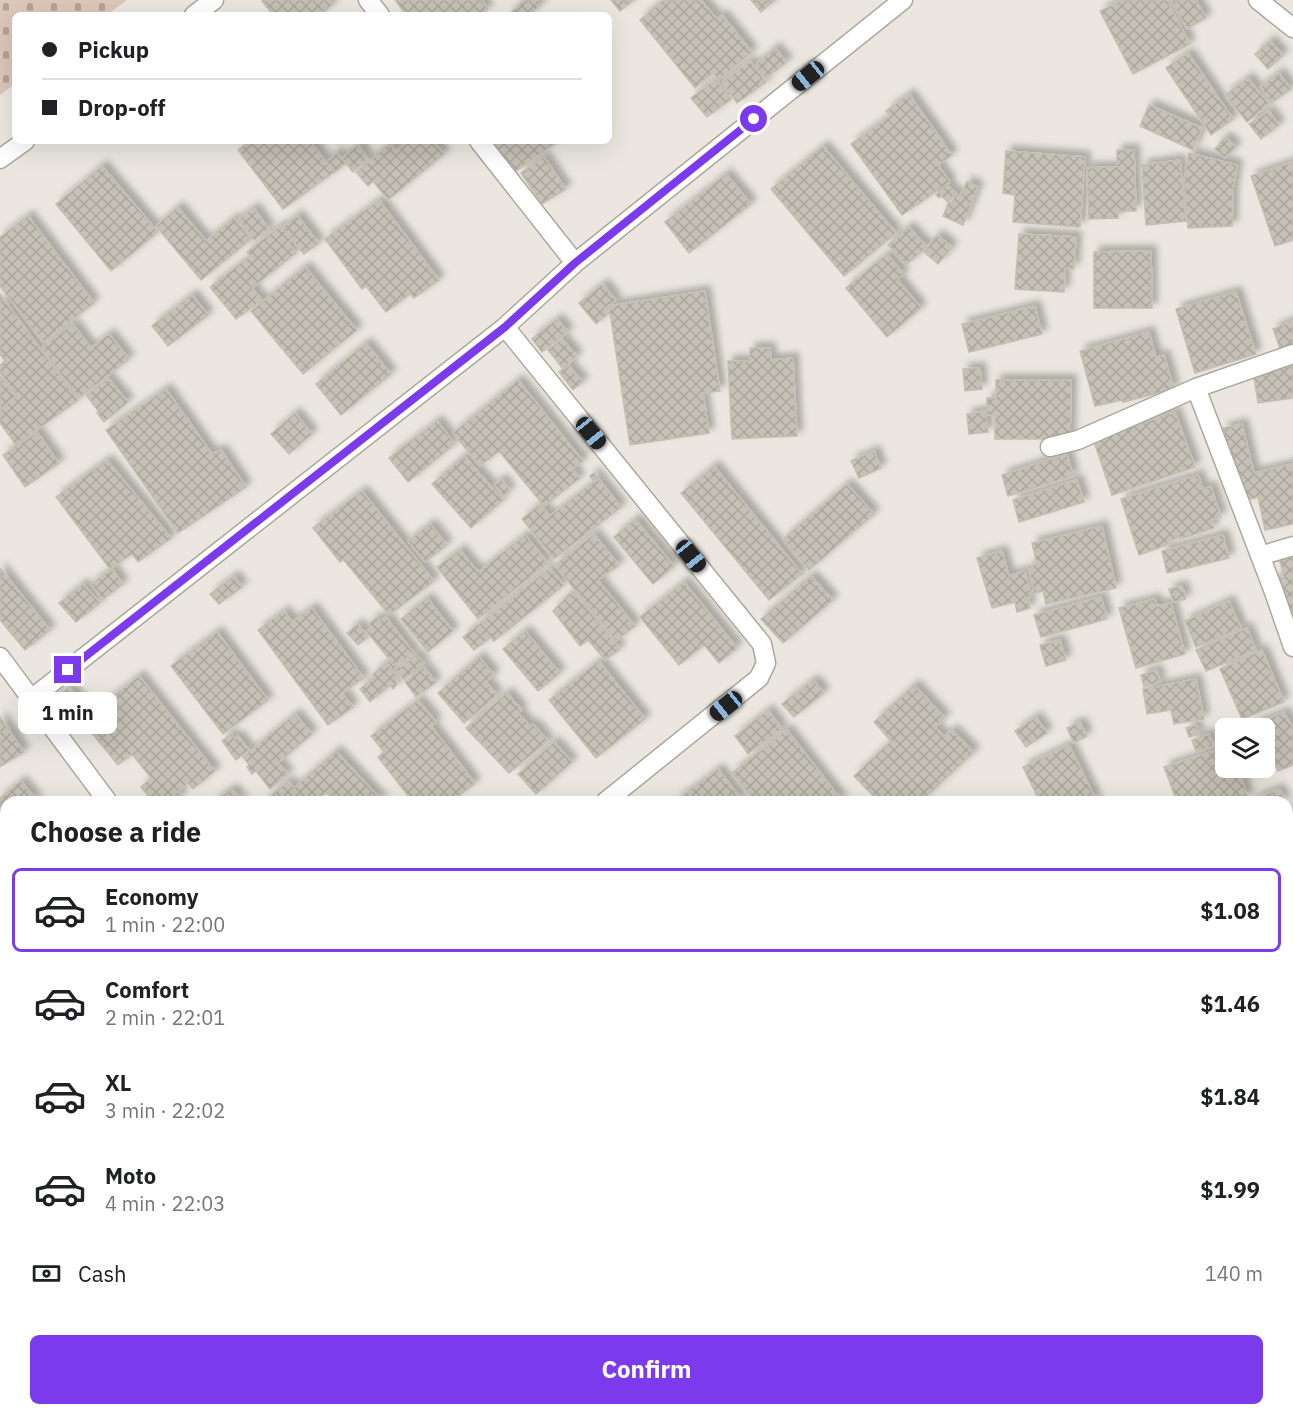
<!DOCTYPE html>
<meta charset="utf-8">
<style>
:root{--surface:#fff;--page:#f2f2f2;--text:#202124;--muted:#757577;--line:#e0e0e0;--accent:#7c3aed}
body{margin:0;font-family:"IBM Plex Sans",sans-serif;background:var(--page);color:var(--text);height:100vh;display:flex;flex-direction:column;font-size:22px;white-space:nowrap}
*{box-sizing:border-box;margin:0}
p{font-size:20px;color:var(--muted)}
.icon{flex:none;width:33px;height:33px;fill:none;stroke:currentColor;stroke-width:2;stroke-linecap:round;stroke-linejoin:round}
.map{position:relative;flex:1;overflow:hidden}
.panel{position:absolute;left:0px;top:796px;width:1293px;height:620px;display:flex;flex-direction:column;background:var(--surface);border-radius:18px 18px 0 0;box-shadow:0 6px 24px #0002}
.panel>*{flex:none}
.guide{position:absolute;left:12px;top:12px;width:600px;height:132px;border-radius:9px;box-shadow:0 6px 24px #0002;display:grid;align-content:center;height:132px;padding:0 30px;background:var(--surface)}
.controls{position:absolute;left:1215px;top:718px;display:grid;gap:12px}
.controls a{display:grid;place-items:center;width:60px;height:60px;border-radius:9px;background:var(--surface);box-shadow:0 6px 24px #0002;font-size:30px}
.end{position:absolute;width:27px;height:27px;margin:-14px;border:8px solid #7c3aed;background:#fff;box-shadow:0 0 0 3px #fff}
.from{border-radius:50%}
.bubble{position:absolute;height:42px;border-radius:9px;background:var(--surface);box-shadow:0 6px 24px #0002;font-size:20px;font-weight:700;line-height:42px;text-align:center}
.car{position:absolute;width:18px;height:36px;margin:-18px -9px;border-radius:8px;box-shadow:0 0 4px 2px #0007;background:linear-gradient(#222 24%,#8ab4d8 0 40%,#222 0 76%,#8ab4d8 0 86%,#222 0)}
.guide b{display:flex;align-items:center;gap:21px;height:57px;font-size:22px}
.guide b+b{border-top:2px solid var(--line)}
.guide i{width:15px;height:15px;background:var(--text)}
ul{padding:0;list-style:none}
li{display:flex;align-items:center;gap:18px;height:84px;margin:0 12px 9px;padding:0 18px;border:3px solid transparent;border-radius:9px}
li div{flex:1}
li b{display:block;font-size:22px}
li em{font-style:normal;font-weight:700}
li.current{border-color:var(--accent)}
li>.icon{width:54px;height:54px;stroke-width:1.5}
h2{padding:0 30px;font-size:27px;line-height:72px}
.pay{display:flex;align-items:center;gap:15px;height:66px;padding:0 30px;font-size:22px}
.pay p{margin-inline-start:auto}
.action{display:flex;gap:12px;margin-top:auto;padding:12px 30px}
.action a{flex:1;height:69px;border-radius:9px;background:var(--accent);color:#fff;font-size:24px;font-weight:700;line-height:69px;text-align:center}
.map>svg:first-child{display:block}
.cemetery{fill:url(#cemetery-stones)}
.building{fill:url(#building-cross-hatch);stroke:#c4bfb3;stroke-width:1.5;filter:url(#shadow)}
.lines{fill:none;stroke-linecap:round;stroke-linejoin:round}
.minor-casing{stroke:#aca89b;stroke-width:21}
.minor{stroke:#fff;stroke-width:18}
.route{stroke:#7c3aed;stroke-width:8}
</style>
<div class="map">
<svg width="1293" height="1415" viewBox="0 0 1293 1415">
<defs>
<pattern id="cemetery-stones" width="16" height="16" patternUnits="userSpaceOnUse" patternTransform="scale(1.5)"><rect width="16" height="16" fill="#dcc7b9"/><path d="M2 7V4a2 2 0 0 1 4 0v3zM10 15v-3a2 2 0 0 1 4 0v3z" fill="#b4a296"/></pattern>
<pattern id="building-cross-hatch" width="8" height="8" patternUnits="userSpaceOnUse" patternTransform="scale(1.5)"><rect width="8" height="8" fill="#c6c1b6"/><path d="M0 0l8 8M0 8l8-8" fill="none" stroke="#aba69c"/></pattern>
<filter id="shadow"><feDropShadow dx="5.5" dy="-5.5" stdDeviation="3" flood-color="#0004"/></filter>
</defs>
<rect width="100%" height="100%" fill="#ebe7e0"/>
<path class="cemetery" d="M 0,0 L 127,0 L 107,15 L 15,15 L 15,84 L 0,95 Z"/>
<path class="building" d="M 263,0 L 329,0 L 333,4 L 320,15 L 305,15 L 303,12 L 299,15 L 273,15 L 262,1 Z
M 395,0 L 482,0 L 488,9 L 479,15 L 406,15 Z
M 524,0 L 542,0 L 543,2 L 530,15 L 508,15 Z
M 611,0 L 634,0 L 620,11 Z
M 663,0 L 701,0 L 717,19 L 722,15 L 752,52 L 719,80 L 713,73 L 695,88 L 640,20 Z
M 751,0 L 775,0 L 761,12 Z
M 1122,0 L 1167,0 L 1190,44 L 1133,74 L 1100,11 Z
M 1170,0 L 1196,0 L 1206,18 L 1187,29 Z
M 1270,41 L 1283,55 L 1268,69 L 1255,54 Z
M 775,48 L 787,62 L 766,78 L 755,65 Z
M 1188,53 L 1233,119 L 1211,135 L 1166,68 Z
M 750,61 L 766,82 L 737,103 L 722,82 Z
M 1279,73 L 1291,89 L 1271,103 L 1260,87 Z
M 1248,78 L 1269,104 L 1247,122 L 1225,95 Z
M 716,79 L 731,99 L 707,117 L 691,98 Z
M 909,94 L 952,155 L 938,165 L 950,182 L 902,215 L 851,144 L 890,116 L 886,111 Z
M 1149,105 L 1202,128 L 1193,150 L 1140,126 Z
M 1269,111 L 1279,125 L 1261,139 L 1249,124 Z
M 1225,137 L 1236,147 L 1225,158 L 1215,149 Z
M 250,141 L 310,141 L 334,172 L 283,209 L 238,150 Z
M 408,141 L 433,141 L 444,154 L 388,200 L 373,181 L 368,186 L 356,172 L 390,144 L 396,151 Z
M 491,141 L 558,141 L 515,172 Z
M 358,145 L 368,159 L 353,172 L 342,158 Z
M 823,146 L 896,233 L 844,276 L 771,189 Z
M 1117,150 L 1134,150 L 1136,211 L 1118,211 L 1118,218 L 1089,219 L 1087,168 L 1117,167 Z
M 1006,151 L 1085,157 L 1080,227 L 1013,222 L 1015,195 L 1003,193 Z
M 337,153 L 346,163 L 335,172 L 326,162 Z
M 1189,153 L 1237,165 L 1233,190 L 1232,226 L 1188,228 L 1184,182 Z
M 544,157 L 566,189 L 542,204 L 521,173 Z
M 1180,160 L 1186,221 L 1146,225 L 1142,165 Z
M 1293,162 L 1293,240 L 1275,246 L 1251,176 Z
M 102,166 L 158,232 L 111,271 L 56,204 Z
M 726,174 L 751,204 L 689,253 L 665,222 Z
M 967,182 L 978,187 L 963,225 L 943,216 L 949,202 L 951,204 L 956,194 L 960,196 Z
M 946,184 L 956,193 L 948,202 L 941,196 L 939,198 L 936,195 Z
M 379,200 L 439,280 L 414,298 L 410,294 L 386,312 L 366,286 L 362,289 L 325,239 Z
M 178,207 L 206,241 L 234,218 L 251,239 L 201,280 L 156,226 Z
M 254,208 L 269,229 L 254,240 L 238,219 Z
M 297,215 L 319,243 L 304,254 L 282,228 Z
M 28,216 L 94,303 L 43,342 L 0,286 L 0,237 Z
M 280,226 L 292,240 L 288,243 L 296,253 L 252,288 L 262,300 L 236,319 L 210,287 L 250,256 L 247,252 Z
M 909,227 L 927,247 L 906,265 L 888,245 Z
M 1019,234 L 1076,237 L 1074,269 L 1065,268 L 1064,292 L 1015,289 Z
M 937,235 L 952,247 L 938,264 L 924,252 Z
M 1151,251 L 1152,308 L 1094,308 L 1094,252 Z
M 887,254 L 904,274 L 897,279 L 921,308 L 887,337 L 846,288 Z
M 305,267 L 357,330 L 303,374 L 251,311 Z
M 603,284 L 616,300 L 605,308 L 609,313 L 596,324 L 579,303 Z
M 705,291 L 720,391 L 703,393 L 709,433 L 630,445 L 609,306 Z
M 1236,292 L 1256,354 L 1195,373 L 1176,309 Z
M 0,294 L 78,400 L 16,445 L 0,423 L 0,409 L 17,396 L 0,372 L 0,365 L 5,361 L 0,354 Z
M 192,295 L 208,315 L 168,346 L 152,326 Z
M 1035,306 L 1042,334 L 969,352 L 962,324 Z
M 557,319 L 568,332 L 542,352 L 532,339 Z
M 1293,321 L 1293,346 L 1281,351 L 1273,329 Z
M 73,324 L 91,348 L 109,334 L 129,359 L 79,398 L 41,348 Z
M 1149,332 L 1156,358 L 1164,355 L 1174,389 L 1123,402 L 1122,400 L 1095,406 L 1080,351 Z
M 562,339 L 577,356 L 563,369 L 548,350 Z
M 366,343 L 391,374 L 341,415 L 316,384 Z
M 750,348 L 770,348 L 771,360 L 793,358 L 797,436 L 732,439 L 728,361 L 750,361 Z
M 568,365 L 583,382 L 573,390 L 559,372 Z
M 1293,366 L 1293,398 L 1258,403 L 1253,371 Z
M 980,368 L 982,389 L 965,391 L 963,369 Z
M 0,375 L 16,398 L 0,409 Z
M 108,378 L 128,402 L 104,422 L 97,413 L 99,412 L 86,395 Z
M 518,380 L 583,461 L 572,469 L 580,478 L 544,506 L 499,451 L 480,466 L 453,433 Z
M 996,380 L 1071,380 L 1070,439 L 995,439 L 995,415 L 987,415 L 987,398 L 996,398 Z
M 166,389 L 212,454 L 221,450 L 246,487 L 178,533 L 106,430 Z
M 985,411 L 988,432 L 969,434 L 967,414 Z
M 1175,412 L 1195,467 L 1112,495 L 1093,439 Z
M 295,413 L 312,434 L 289,454 L 271,434 Z
M 437,421 L 455,444 L 408,482 L 389,458 Z
M 1242,424 L 1254,473 L 1293,464 L 1293,524 L 1265,530 L 1258,497 L 1241,502 L 1223,428 Z
M 37,432 L 59,463 L 25,487 L 3,455 Z
M 874,451 L 881,468 L 859,478 L 851,461 Z
M 1067,454 L 1073,476 L 1008,496 L 1002,475 Z
M 464,456 L 503,500 L 471,528 L 432,484 Z
M 107,460 L 171,538 L 138,562 L 132,554 L 110,569 L 56,497 Z
M 714,466 L 802,574 L 769,600 L 681,493 Z
M 594,473 L 621,507 L 554,559 L 522,519 L 540,504 L 550,516 L 594,482 L 590,476 Z
M 1198,475 L 1203,489 L 1211,487 L 1221,517 L 1211,520 L 1214,528 L 1180,539 L 1180,537 L 1167,542 L 1167,545 L 1139,555 L 1121,499 Z
M 502,480 L 510,491 L 503,496 L 494,484 Z
M 1077,480 L 1084,502 L 1019,522 L 1013,500 Z
M 847,484 L 874,514 L 809,570 L 783,539 Z
M 362,491 L 434,581 L 389,615 L 343,559 L 340,562 L 313,528 Z
M 635,519 L 674,566 L 653,584 L 614,537 Z
M 430,524 L 447,545 L 425,562 L 408,541 Z
M 1102,526 L 1116,588 L 1046,604 L 1043,591 L 1034,593 L 1028,566 L 1037,564 L 1032,543 Z
M 594,534 L 619,565 L 598,580 L 635,626 L 616,641 L 555,565 Z
M 525,535 L 548,563 L 478,619 L 437,567 L 460,550 L 478,572 Z
M 1223,535 L 1229,558 L 1167,573 L 1162,551 Z
M 1002,551 L 1009,576 L 1025,571 L 1032,597 L 1028,598 L 1030,608 L 1017,612 L 1015,602 L 992,608 L 977,558 Z
M 1293,554 L 1293,614 L 1284,617 L 1273,580 L 1284,577 L 1279,558 Z
M 0,568 L 50,630 L 25,650 L 0,620 Z
M 550,568 L 564,585 L 494,641 L 491,637 L 474,650 L 463,637 Z
M 112,569 L 123,584 L 102,600 L 91,584 Z
M 234,576 L 242,587 L 219,604 L 210,594 Z
M 811,576 L 833,600 L 783,643 L 761,619 Z
M 684,582 L 737,648 L 719,663 L 704,645 L 679,665 L 640,617 Z
M 83,584 L 100,603 L 76,622 L 59,603 Z
M 1182,586 L 1186,599 L 1173,602 L 1169,589 Z
M 570,593 L 572,595 L 575,593 L 620,649 L 605,660 L 588,640 L 580,646 L 553,611 Z
M 1101,597 L 1107,619 L 1041,637 L 1034,615 Z
M 427,598 L 453,631 L 428,652 L 401,619 Z
M 1155,599 L 1157,606 L 1171,603 L 1185,654 L 1136,668 L 1119,608 Z
M 1229,601 L 1241,628 L 1196,647 L 1185,621 Z
M 312,608 L 364,678 L 342,693 L 353,707 L 328,725 L 258,630 L 284,611 L 292,622 Z
M 377,617 L 379,621 L 386,617 L 414,653 L 401,663 L 399,661 L 394,665 L 366,631 L 372,627 L 369,624 Z
M 358,624 L 368,637 L 358,645 L 347,633 Z
M 1247,628 L 1256,650 L 1206,671 L 1196,650 Z
M 525,631 L 560,673 L 538,691 L 503,649 Z
M 217,632 L 268,700 L 223,734 L 171,666 Z
M 1060,640 L 1066,660 L 1046,666 L 1040,645 Z
M 1262,650 L 1284,702 L 1242,719 L 1220,669 Z
M 416,655 L 424,663 L 404,680 L 395,669 L 399,665 L 401,667 Z
M 479,657 L 494,675 L 486,682 L 497,695 L 464,723 L 438,693 Z
M 599,661 L 645,719 L 596,758 L 549,700 Z
M 386,663 L 399,678 L 395,681 L 397,684 L 393,689 L 390,685 L 370,702 L 360,689 L 375,677 L 373,674 Z
M 424,667 L 436,682 L 416,697 L 405,682 Z
M 1157,670 L 1160,682 L 1144,687 L 1141,675 Z
M 139,676 L 215,771 L 193,789 L 188,783 L 178,791 L 182,795 L 173,802 L 153,802 L 141,787 L 151,778 L 132,754 L 118,765 L 82,721 Z
M 1196,679 L 1204,719 L 1174,724 L 1171,710 L 1147,714 L 1143,689 Z
M 813,680 L 824,693 L 794,717 L 782,704 Z
M 914,685 L 945,718 L 935,727 L 944,737 L 952,730 L 974,752 L 920,802 L 879,802 L 854,776 L 891,741 L 874,722 Z
M 69,687 L 88,710 L 67,728 L 48,704 Z
M 507,693 L 522,710 L 518,713 L 531,727 L 533,724 L 548,741 L 509,773 L 466,728 Z
M 418,700 L 436,722 L 431,726 L 475,783 L 450,802 L 413,802 L 378,757 L 384,752 L 371,736 Z
M 768,710 L 782,729 L 748,754 L 735,736 Z
M 1284,712 L 1293,728 L 1293,765 L 1278,771 L 1270,751 L 1264,753 L 1264,729 L 1252,729 L 1251,726 Z
M 295,714 L 312,734 L 278,763 L 288,774 L 270,789 L 256,771 L 252,774 L 247,767 L 249,765 L 243,757 Z
M 0,717 L 24,752 L 0,767 Z
M 1036,717 L 1047,733 L 1026,747 L 1015,731 Z
M 1080,722 L 1087,736 L 1074,743 L 1067,728 Z
M 1196,725 L 1199,734 L 1189,737 L 1186,728 Z
M 787,730 L 843,802 L 755,802 L 732,773 Z
M 231,734 L 235,739 L 238,736 L 249,750 L 236,760 L 222,741 Z
M 1209,734 L 1213,746 L 1196,752 L 1192,740 Z
M 554,742 L 572,762 L 536,794 L 518,774 Z
M 1069,745 L 1097,802 L 1040,802 L 1023,767 Z
M 1226,747 L 1226,768 L 1238,768 L 1248,797 L 1233,802 L 1177,802 L 1164,767 Z
M 336,751 L 383,802 L 335,802 L 326,792 L 314,802 L 264,802 L 288,781 L 294,788 Z
M 718,769 L 744,802 L 674,802 Z
M 21,781 L 38,802 L 6,802 L 6,866 L 2,870 L 6,875 L 6,880 L 0,885 L 0,798 Z
M 232,789 L 243,802 L 213,802 Z
M 1279,789 L 1286,802 L 1247,802 Z
M 1287,806 L 1293,820 L 1293,853 L 1287,856 Z
M 1287,876 L 1293,892 L 1293,933 L 1287,936 Z
M 6,922 L 6,968 L 0,961 L 0,927 Z
M 1293,939 L 1293,984 L 1287,967 L 1287,941 Z
M 0,973 L 6,980 L 6,997 L 0,1002 Z
M 0,1040 L 6,1047 L 6,1084 L 0,1090 Z
M 6,1091 L 6,1124 L 0,1129 L 0,1096 Z
M 6,1130 L 6,1229 L 0,1234 L 0,1135 Z
M 1287,1149 L 1293,1155 L 1293,1210 L 1290,1212 L 1287,1209 Z
M 1287,1297 L 1293,1302 L 1293,1360 L 1287,1368 Z
M 6,1356 L 6,1410 L 62,1410 L 66,1415 L 0,1415 L 0,1361 Z
M 109,1410 L 180,1410 L 173,1415 L 113,1415 Z
M 269,1410 L 306,1410 L 310,1415 L 262,1415 Z
M 691,1410 L 721,1410 L 725,1415 L 694,1415 Z
M 745,1410 L 819,1410 L 823,1415 L 739,1415 Z
M 1036,1410 L 1147,1410 L 1141,1415 L 1030,1415 Z"/>
<g class="lines">
<g class="minor-casing">
<path id="minor" d="M 368,0 L 380,15
M 1258,0 L 1293,28
M 194,15 L 214,0
M 479,141 L 575,263
M 0,159 L 25,141
M 505,327 L 762,644 L 766,663 L 759,678 L 605,802
M 1196,388 L 1274,592 L 1293,647
M 1050,447 L 1078,440 L 1196,388 L 1293,354
M 1260,556 L 1293,546
M 0,657 L 108,802
M 31,699 L 505,327 L 575,263 L 903,0
M 1287,1098 L 1293,1096
M 0,1293 L 6,1288
M 360,1410 L 364,1415
M 918,1410 L 922,1415
M 1226,1410 L 1230,1415
M 505,1415 L 511,1410"/>
</g>
<use href="#minor" class="minor"/>
</g>
<g class="lines">
<path class="route" d="M 68,670 L 505,327 L 575,263 L 754,119"/>
</g>
</svg>
<div class="controls">
<a><svg class="icon" aria-label="layers" viewBox="0 0 24 24"><path d="M12 4l9 5-9 5-9-5zM3 14l9 5 9-5"/></svg></a>
</div>
<i class="end from" style="left:754px;top:119px"></i>
<i class="end" style="left:68px;top:670px"></i>
<div class="bubble" style="left:18px;top:692px;width:99px">1 min</div>
<i class="car" style="left:808px;top:76px;rotate:231deg"></i>
<i class="car" style="left:591px;top:433px;rotate:141deg"></i>
<i class="car" style="left:691px;top:556px;rotate:141deg"></i>
<i class="car" style="left:726px;top:706px;rotate:231deg"></i>
<div class="guide">
<b><i class="from"></i>Pickup</b>
<b><i></i>Drop-off</b>
</div>
<section class="panel">
<h2>Choose a ride</h2>
<ul>
<li class="current"><svg class="icon" aria-label="car" viewBox="0 0 24 24"><path d="M5 17H2v-5l4-1 3-4h7l3 4 3 1v5h-3M9 17h6M6 11h13"/><circle cx="7" cy="17" r="2"/><circle cx="17" cy="17" r="2"/></svg><div><b>Economy</b><p>1 min · 22:00</p></div><em>$1.08</em></li>
<li><svg class="icon" aria-label="car" viewBox="0 0 24 24"><path d="M5 17H2v-5l4-1 3-4h7l3 4 3 1v5h-3M9 17h6M6 11h13"/><circle cx="7" cy="17" r="2"/><circle cx="17" cy="17" r="2"/></svg><div><b>Comfort</b><p>2 min · 22:01</p></div><em>$1.46</em></li>
<li><svg class="icon" aria-label="car" viewBox="0 0 24 24"><path d="M5 17H2v-5l4-1 3-4h7l3 4 3 1v5h-3M9 17h6M6 11h13"/><circle cx="7" cy="17" r="2"/><circle cx="17" cy="17" r="2"/></svg><div><b>XL</b><p>3 min · 22:02</p></div><em>$1.84</em></li>
<li><svg class="icon" aria-label="car" viewBox="0 0 24 24"><path d="M5 17H2v-5l4-1 3-4h7l3 4 3 1v5h-3M9 17h6M6 11h13"/><circle cx="7" cy="17" r="2"/><circle cx="17" cy="17" r="2"/></svg><div><b>Moto</b><p>4 min · 22:03</p></div><em>$1.99</em></li>
</ul>
<div class="pay"><svg class="icon" aria-label="cash" viewBox="0 0 24 24"><path d="M3 7h18v10H3z"/><circle cx="12" cy="12" r="2"/></svg>Cash<p>140 m</p></div>
<div class="action"><a>Confirm</a></div>
</section>
</div>
